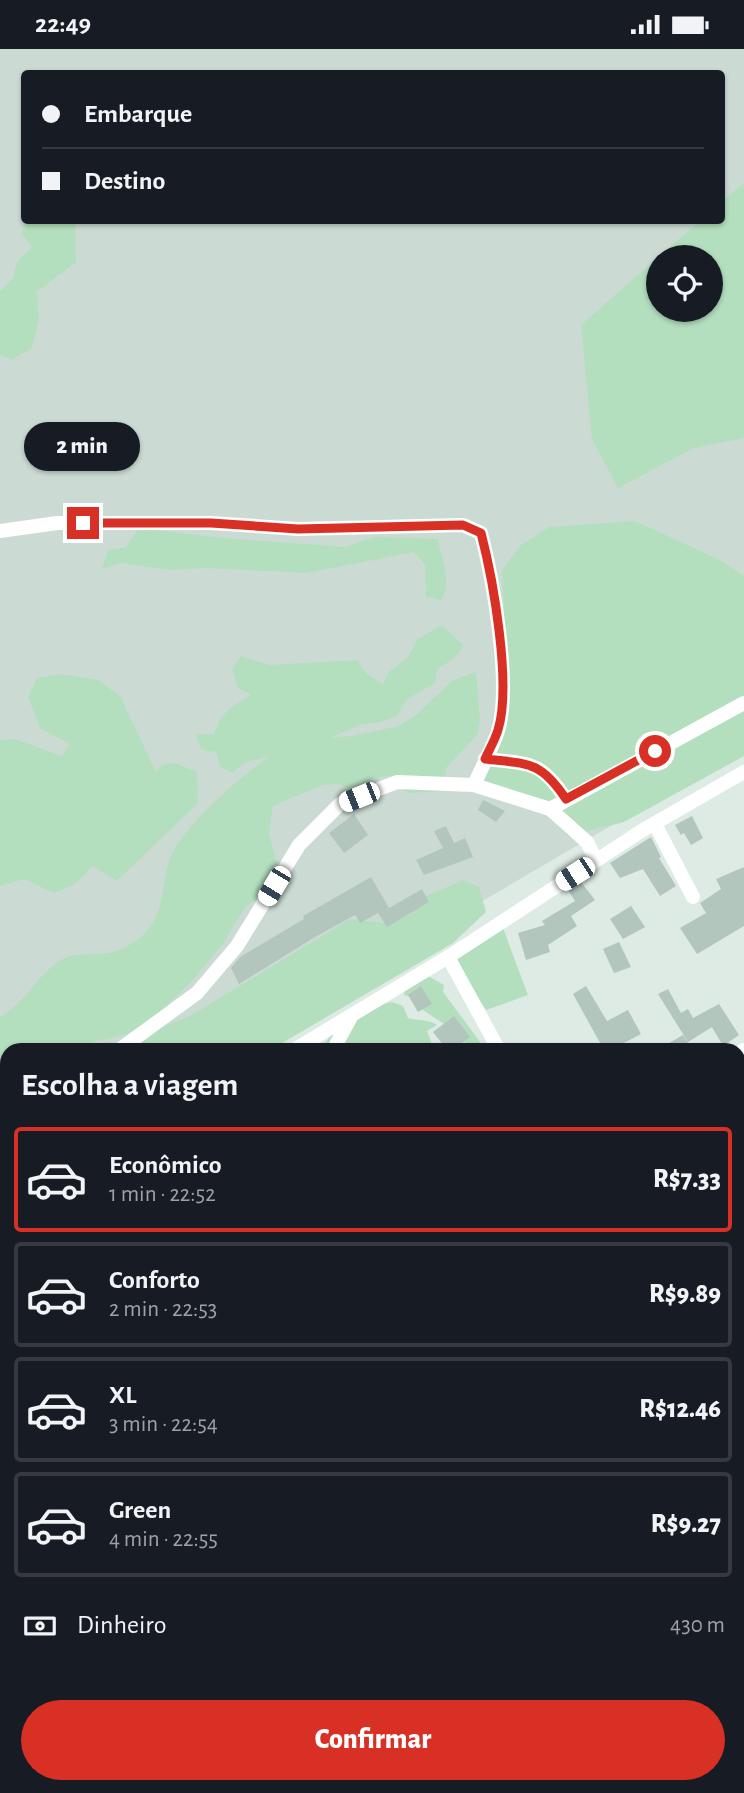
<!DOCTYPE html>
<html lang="pt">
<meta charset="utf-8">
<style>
:root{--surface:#171b24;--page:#242831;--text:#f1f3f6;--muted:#9ea1a6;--line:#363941;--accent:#d93025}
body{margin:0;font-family:"Alegreya Sans",sans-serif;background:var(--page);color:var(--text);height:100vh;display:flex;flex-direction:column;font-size:26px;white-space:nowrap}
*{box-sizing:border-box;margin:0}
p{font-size:23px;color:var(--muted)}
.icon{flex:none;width:38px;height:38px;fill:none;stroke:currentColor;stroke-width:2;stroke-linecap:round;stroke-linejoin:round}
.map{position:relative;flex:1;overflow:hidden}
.panel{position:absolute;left:0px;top:994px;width:746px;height:751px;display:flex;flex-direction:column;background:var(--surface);border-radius:21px 21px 0 0;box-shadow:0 2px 5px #0004}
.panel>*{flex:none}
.hud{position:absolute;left:21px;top:21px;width:704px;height:154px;border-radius:7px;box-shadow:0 2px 5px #0004;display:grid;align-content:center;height:154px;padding:0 21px;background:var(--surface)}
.buttons{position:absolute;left:646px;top:196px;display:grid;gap:14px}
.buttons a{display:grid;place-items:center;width:77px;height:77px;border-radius:50%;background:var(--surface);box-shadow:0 2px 5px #0004;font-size:35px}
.end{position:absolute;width:32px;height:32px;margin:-16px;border:9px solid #d93025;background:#fff;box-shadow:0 0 0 4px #fff}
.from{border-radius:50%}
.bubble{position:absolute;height:49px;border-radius:24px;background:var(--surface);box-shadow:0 2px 5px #0004;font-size:23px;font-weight:800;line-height:49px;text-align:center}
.car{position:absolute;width:21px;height:42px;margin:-21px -10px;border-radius:9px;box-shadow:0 0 5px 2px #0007;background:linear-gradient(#fff 24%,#345 0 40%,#fff 0 76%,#345 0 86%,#fff 0)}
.hud b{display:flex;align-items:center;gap:24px;height:66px;font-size:26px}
.hud b+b{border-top:2px solid var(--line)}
.hud i{width:18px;height:18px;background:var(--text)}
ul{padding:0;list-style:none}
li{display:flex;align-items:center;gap:21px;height:105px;margin:0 14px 10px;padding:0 7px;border:4px solid var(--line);border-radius:7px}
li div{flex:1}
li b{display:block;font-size:26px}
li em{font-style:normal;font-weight:800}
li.on{border-color:var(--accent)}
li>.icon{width:63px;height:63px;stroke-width:1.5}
h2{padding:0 21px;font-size:32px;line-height:84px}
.pay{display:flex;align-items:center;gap:18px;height:77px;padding:0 21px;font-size:26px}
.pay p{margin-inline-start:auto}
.action{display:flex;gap:14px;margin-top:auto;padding:14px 21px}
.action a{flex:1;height:80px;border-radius:42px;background:var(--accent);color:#fff;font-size:28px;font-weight:800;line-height:80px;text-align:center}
.status{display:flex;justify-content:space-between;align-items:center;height:49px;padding:0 35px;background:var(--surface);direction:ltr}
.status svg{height:19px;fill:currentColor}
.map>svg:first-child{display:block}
.built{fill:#cbdbd3;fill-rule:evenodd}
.green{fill:#b3dfbe}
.building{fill:#b2c6bd}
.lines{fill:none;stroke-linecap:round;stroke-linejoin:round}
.minor{stroke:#fff;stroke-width:14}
.route{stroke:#d93025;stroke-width:9}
</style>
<div class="status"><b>22:49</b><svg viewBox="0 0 49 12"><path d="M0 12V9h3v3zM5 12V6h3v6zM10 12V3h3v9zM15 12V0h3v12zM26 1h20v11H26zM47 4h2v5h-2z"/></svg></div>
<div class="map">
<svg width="744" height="1744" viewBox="0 0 744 1744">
<rect width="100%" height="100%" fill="#ddebe4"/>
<path class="built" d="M 0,0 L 744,0 L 744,699 L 228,1001 L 7,1001 L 7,1130 L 0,1134 ZM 24,24 L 721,24 L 721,172 L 24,172 ZM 658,208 L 710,208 L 710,261 L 658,261 Z"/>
<path class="green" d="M 744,134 L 744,389 L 694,399 L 618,439 L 592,390 L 581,276 L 658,208 L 658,261 L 710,261 L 710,208 L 658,208 L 700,172 L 721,172 L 721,153 Z
M 27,172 L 75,172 L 76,213 L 37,243 L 39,270 L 32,299 L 12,311 L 0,306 L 0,243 L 13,229 L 17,213 L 32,198 L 21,184 Z
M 635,472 L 722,512 L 744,527 L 744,707 L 624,773 L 568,787 L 526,747 L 481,734 L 508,643 L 502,521 L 521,496 L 549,478 Z
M 139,479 L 223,489 L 345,498 L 375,488 L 438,490 C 441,509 453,534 441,551 L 426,548 L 425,516 L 414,503 L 306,524 L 205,519 L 170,521 L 121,514 L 102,520 L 108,501 L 126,498 Z
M 442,576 L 464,597 L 454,609 L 437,621 L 435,634 L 406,651 L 397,667 L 381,673 L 359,676 L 330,689 L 351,687 L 399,677 L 416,666 L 453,631 L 476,623 L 480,671 L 478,685 L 446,719 L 445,742 L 407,744 L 390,727 L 373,729 L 361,739 L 351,741 L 339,735 L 323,736 L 273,757 L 269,785 L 277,814 L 269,824 L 260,846 L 244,860 L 222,896 L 191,933 L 170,953 L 161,970 C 140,973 146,974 130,983 C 112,993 93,987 77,1001 L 7,1001 L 7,1023 L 0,1025 L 0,968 C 26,954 36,926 61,911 C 78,901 97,908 113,903 C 121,901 135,893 141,888 C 168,864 159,835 172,805 C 185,776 241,726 269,708 L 245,713 L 233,724 L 220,718 L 216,703 L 201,701 L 196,685 L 214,685 C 221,663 231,658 251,646 L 238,639 L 232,620 L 241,607 L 269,616 L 357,611 L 367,625 L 383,635 L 389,623 L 407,609 L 418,590 Z
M 61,625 L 98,631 L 120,647 L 156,723 L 162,716 L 175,714 L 197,723 L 198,754 L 117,832 L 93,817 L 75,835 L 54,844 L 24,830 L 0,837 L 0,691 L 15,690 L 62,707 L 70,695 L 40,679 L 28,648 L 37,629 Z
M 464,831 L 479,838 L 486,863 L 453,894 L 270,1001 L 102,1001 L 190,967 L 350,870 L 385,874 L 428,846 Z
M 503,879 L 528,946 L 486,961 L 451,909 Z
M 426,926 L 444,936 L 443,943 L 486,1001 L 468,1001 L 462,987 L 423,961 L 423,952 L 404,946 L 405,936 Z
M 392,953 L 403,957 L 408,969 C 419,972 428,970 437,976 L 427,982 L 434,1001 L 364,1001 L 357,993 L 355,1001 L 320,1001 L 335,981 L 384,955 Z"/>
<path class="building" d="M 483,751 L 505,762 L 496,773 L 478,761 Z
M 354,765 L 368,786 L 344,804 L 329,784 Z
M 692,767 L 703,789 L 691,796 L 684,784 L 681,786 L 675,776 Z
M 446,777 L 454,794 L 465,789 L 473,808 L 424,826 L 416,811 L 443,799 L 434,782 Z
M 651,788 L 661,808 L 659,809 L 676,837 L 660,847 L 643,820 L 620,829 L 610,814 Z
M 744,818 L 744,877 L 697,905 L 680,879 L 706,864 L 700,854 L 721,840 L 716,830 Z
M 371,828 L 389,859 L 422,840 L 429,853 L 387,878 L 378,864 L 360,874 L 355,866 L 315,888 L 239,935 L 231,919 L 240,908 L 304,870 L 303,867 Z
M 581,833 L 595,851 L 571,867 L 577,877 L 548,896 L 550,903 L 526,911 L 518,884 L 545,876 L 542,872 L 575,852 L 568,841 Z
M 631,857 L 645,878 L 623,890 L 610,870 Z
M 619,893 L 631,918 L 614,924 L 603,900 Z
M 421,937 L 432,955 L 418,963 L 408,946 Z
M 586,937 L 607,972 L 628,961 L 641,985 L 620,996 L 623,1001 L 604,1001 L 573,945 Z
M 668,940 L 681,964 L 688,960 L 693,969 L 719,955 L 739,986 L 723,997 L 712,978 L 688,993 L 658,945 Z
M 454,967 L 470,988 L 453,1001 L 447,1001 L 433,983 Z
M 683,986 L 693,1001 L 657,1001 Z"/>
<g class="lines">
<path class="minor" d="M 0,482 L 57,474 L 211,474 L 298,480 L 463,476 L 481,484 C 493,530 512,637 498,682 C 492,700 482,718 474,736
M 485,710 C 529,715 540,711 566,750
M 550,760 L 744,654
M 655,775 L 693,848
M 448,908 L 499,1001
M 119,1001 L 197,944 L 237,897 L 299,796 L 340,755 L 397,733 L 474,736 L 550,760 L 587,793 L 596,811
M 294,1001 L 448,908 L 643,781 L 744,723
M 333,1001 L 351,968
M 738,1004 L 744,1001
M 0,1092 L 7,1086
M 0,1176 L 7,1171
M 738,1240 L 744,1237
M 738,1373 L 744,1382
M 738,1473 L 744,1469
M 0,1486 L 7,1481
M 0,1643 L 7,1654
M 738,1712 L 744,1708
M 0,1722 L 7,1717
M 63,1738 L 67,1744
M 325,1744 L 335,1738
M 689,1744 L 699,1738"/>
</g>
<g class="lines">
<path class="route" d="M 83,474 L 211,474 L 298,480 L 463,476 L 481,484 C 493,530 512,636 498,681 C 495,691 489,701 485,710 C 528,715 540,711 566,750 L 655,702"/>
</g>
</svg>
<div class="buttons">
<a><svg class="icon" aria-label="locate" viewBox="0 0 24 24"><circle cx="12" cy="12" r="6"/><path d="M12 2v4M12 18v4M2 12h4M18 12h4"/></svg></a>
</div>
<i class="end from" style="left:655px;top:702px"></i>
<i class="end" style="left:83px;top:474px"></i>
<div class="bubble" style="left:24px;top:373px;width:116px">2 min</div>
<i class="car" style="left:359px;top:748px;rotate:248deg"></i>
<i class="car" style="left:575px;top:825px;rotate:237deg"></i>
<i class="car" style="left:274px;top:837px;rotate:211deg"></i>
<div class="hud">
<b><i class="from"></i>Embarque</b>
<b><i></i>Destino</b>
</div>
<section class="panel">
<h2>Escolha a viagem</h2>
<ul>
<li class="on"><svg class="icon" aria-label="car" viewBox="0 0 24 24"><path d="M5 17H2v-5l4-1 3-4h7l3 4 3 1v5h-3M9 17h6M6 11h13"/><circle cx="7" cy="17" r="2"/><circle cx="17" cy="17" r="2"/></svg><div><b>Econômico</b><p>1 min · 22:52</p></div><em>R$7.33</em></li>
<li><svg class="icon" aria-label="car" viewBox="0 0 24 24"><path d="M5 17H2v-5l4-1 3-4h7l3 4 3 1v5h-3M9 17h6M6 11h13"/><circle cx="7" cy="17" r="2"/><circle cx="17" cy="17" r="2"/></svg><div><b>Conforto</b><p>2 min · 22:53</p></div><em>R$9.89</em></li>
<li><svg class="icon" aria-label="car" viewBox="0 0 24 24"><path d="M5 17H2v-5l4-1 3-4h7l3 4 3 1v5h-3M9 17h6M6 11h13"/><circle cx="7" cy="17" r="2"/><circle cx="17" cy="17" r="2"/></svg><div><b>XL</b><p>3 min · 22:54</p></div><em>R$12.46</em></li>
<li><svg class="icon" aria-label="car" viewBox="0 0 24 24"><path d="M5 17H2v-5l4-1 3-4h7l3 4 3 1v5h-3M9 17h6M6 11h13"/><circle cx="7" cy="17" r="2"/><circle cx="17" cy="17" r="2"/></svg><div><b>Green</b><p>4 min · 22:55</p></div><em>R$9.27</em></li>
</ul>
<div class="pay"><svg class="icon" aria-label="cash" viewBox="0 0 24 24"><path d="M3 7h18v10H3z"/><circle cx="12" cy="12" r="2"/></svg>Dinheiro<p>430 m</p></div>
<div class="action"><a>Confirmar</a></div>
</section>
</div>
